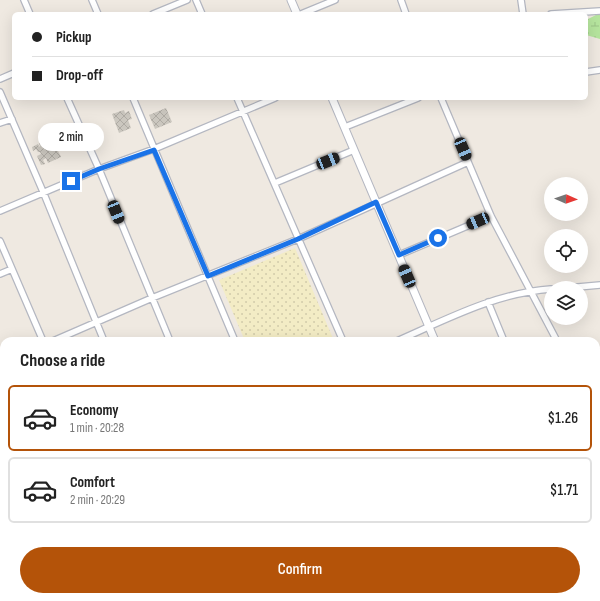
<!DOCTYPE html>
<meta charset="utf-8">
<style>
:root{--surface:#fff;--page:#f2f2f2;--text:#222;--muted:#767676;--line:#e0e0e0;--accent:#b45309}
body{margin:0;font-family:"Sofia Sans Condensed",sans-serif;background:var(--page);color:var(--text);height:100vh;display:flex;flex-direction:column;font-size:15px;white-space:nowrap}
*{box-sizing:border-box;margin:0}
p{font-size:13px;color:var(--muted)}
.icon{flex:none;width:22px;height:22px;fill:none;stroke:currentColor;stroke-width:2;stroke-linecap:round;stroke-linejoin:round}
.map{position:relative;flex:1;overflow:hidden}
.drawer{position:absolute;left:0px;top:337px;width:600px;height:264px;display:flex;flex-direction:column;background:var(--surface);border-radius:12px 12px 0 0;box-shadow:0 4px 16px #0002}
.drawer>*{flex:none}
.guide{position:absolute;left:12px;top:12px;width:576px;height:88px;border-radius:6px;box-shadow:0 4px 16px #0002;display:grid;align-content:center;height:88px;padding:0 20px;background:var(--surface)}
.needle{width:26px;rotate:92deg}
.buttons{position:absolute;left:544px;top:177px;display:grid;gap:8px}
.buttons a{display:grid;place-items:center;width:44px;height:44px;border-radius:50%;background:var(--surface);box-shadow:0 4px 16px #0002;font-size:20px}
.end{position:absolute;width:18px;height:18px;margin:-9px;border:5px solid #1a73e8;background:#fff;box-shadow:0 0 0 2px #fff}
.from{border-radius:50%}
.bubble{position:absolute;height:28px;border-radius:14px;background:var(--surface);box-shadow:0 4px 16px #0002;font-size:13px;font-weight:600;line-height:28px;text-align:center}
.car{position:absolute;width:12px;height:24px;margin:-12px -6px;border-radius:5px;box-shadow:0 0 3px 1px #0007;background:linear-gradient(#222 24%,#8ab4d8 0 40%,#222 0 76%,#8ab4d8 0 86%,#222 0)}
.guide b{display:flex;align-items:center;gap:14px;height:38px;font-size:15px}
.guide b+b{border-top:1px solid var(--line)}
.guide i{width:10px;height:10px;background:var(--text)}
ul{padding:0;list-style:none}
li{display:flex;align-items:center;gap:12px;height:66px;margin:0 8px 6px;padding:0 12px;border:2px solid var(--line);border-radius:6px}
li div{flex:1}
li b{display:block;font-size:15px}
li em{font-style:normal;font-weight:600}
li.selected{border-color:var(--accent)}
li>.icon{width:36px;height:36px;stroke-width:1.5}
h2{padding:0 20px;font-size:18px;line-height:48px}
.button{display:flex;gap:8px;margin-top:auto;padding:8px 20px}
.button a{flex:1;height:46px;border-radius:24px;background:var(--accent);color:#fff;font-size:16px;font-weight:600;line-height:46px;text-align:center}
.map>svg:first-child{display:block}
.wetland{fill:url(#wetland-marsh)}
.sand{fill:url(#sand-dots)}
.building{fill:url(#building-cross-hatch)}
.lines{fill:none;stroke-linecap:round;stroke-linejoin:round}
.minor-casing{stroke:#b4b7c1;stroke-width:8}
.tertiary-casing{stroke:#b4b7c1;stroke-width:9}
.minor{stroke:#fff;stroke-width:5.5}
.tertiary{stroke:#fff;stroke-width:7}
.route{stroke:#1a73e8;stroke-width:5}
</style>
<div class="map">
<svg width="600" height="601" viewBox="0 0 600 601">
<defs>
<pattern id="wetland-marsh" width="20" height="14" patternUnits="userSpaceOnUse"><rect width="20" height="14" fill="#b6e59e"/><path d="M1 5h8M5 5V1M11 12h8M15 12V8" fill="none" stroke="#9dc588"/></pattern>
<pattern id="sand-dots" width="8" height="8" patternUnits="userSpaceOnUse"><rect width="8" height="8" fill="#f3ecc5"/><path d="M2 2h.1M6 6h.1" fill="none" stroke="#d1cbaa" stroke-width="1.8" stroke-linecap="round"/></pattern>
<pattern id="building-cross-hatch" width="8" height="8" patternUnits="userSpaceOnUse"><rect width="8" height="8" fill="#cbc7bf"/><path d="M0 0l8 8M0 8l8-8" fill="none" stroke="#afaba4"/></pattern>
</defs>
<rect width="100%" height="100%" fill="#efe9e1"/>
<path class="wetland" d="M 600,13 L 600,39 L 586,35 L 586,20 Z"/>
<path class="sand" d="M 295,248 L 334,341 L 245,341 L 219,280 Z"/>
<path class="building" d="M 166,108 L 172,122 L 155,129 L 149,115 Z
M 124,110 L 125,113 L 129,111 L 132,119 L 128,120 L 131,128 L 119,133 L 112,114 Z
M 51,137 L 61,157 L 48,163 L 46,158 L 43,160 L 45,164 L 41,165 L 37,156 L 41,154 L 40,152 L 38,152 L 36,149 L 33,151 L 32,147 L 38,144 L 39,147 L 40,146 L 39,143 Z
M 0,374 L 1,377 L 3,376 L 4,378 L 4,385 L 2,385 L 4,389 L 0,391 Z"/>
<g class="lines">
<g class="minor-casing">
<path id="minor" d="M 24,0 L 30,14
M 92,0 L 98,14
M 196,0 L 202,14
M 401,0 L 406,14
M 521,0 L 523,14
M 153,14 L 187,0
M 301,14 L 335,0
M 551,14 L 600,11
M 586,72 L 600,70
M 0,79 L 14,73
M 0,92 L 44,194 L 104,341
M 67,98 L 99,169 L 170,341
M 133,98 L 235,341
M 237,98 L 343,341
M 441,98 L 491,216 L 557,341
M 0,123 L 12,119
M 345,127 L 418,98
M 275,183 L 354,150
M 0,211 L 99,169 L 154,149 L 275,98
M 0,241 L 43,341
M 399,255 L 491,216
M 0,274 L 12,269
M 567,288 L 600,285
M 488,302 L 504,341
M 53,341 L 152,298 L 298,239 L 468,162
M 397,341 C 447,319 496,293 551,289
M 596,352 L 600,352
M 0,363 L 4,362
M 596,411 L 600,419
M 0,446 L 4,456
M 596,498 L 600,496
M 0,508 L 4,506
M 596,552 L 600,550
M 596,558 L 600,568
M 63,597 L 65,601
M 150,597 L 152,601
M 211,597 L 213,601
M 275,597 L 277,601
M 342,597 L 344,601
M 451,597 L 452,601
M 71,601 L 81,597
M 360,601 L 369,597
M 377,601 L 386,597"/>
</g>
<g class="tertiary-casing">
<path id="tertiary" d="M 291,0 L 297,14
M 332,98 L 435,341
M 542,597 L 544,601"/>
</g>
<use href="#minor" class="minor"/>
<use href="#tertiary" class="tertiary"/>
</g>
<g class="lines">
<path class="route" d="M 71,181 L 99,169 L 154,150 L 208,276 L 298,239 L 376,202 L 399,255 L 438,238"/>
</g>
</svg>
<div class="buttons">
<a><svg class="needle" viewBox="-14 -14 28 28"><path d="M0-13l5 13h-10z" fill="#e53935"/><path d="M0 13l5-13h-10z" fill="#767676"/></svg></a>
<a><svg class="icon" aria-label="locate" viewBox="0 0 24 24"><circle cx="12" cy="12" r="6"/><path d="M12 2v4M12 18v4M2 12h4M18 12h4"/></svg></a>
<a><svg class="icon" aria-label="layers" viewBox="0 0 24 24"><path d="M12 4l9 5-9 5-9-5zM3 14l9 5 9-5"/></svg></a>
</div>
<i class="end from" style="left:438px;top:238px"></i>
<i class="end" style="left:71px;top:181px"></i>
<div class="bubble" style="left:38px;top:123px;width:66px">2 min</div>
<i class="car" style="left:463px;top:149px;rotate:157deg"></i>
<i class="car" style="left:328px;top:161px;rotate:68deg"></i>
<i class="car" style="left:116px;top:212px;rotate:158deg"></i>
<i class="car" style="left:478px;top:221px;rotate:247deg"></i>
<i class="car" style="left:407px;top:276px;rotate:337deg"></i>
<div class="guide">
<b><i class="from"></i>Pickup</b>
<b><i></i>Drop-off</b>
</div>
<section class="drawer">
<h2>Choose a ride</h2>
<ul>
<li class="selected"><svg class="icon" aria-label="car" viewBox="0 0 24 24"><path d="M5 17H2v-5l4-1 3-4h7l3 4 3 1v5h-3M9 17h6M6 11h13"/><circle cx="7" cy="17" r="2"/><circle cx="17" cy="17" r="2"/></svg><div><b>Economy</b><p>1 min · 20:28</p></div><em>$1.26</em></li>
<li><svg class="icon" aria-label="car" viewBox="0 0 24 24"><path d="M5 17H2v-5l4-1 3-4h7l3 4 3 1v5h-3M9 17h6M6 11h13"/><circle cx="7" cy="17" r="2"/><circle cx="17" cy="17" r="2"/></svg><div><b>Comfort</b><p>2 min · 20:29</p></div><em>$1.71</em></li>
</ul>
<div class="button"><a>Confirm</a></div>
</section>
</div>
